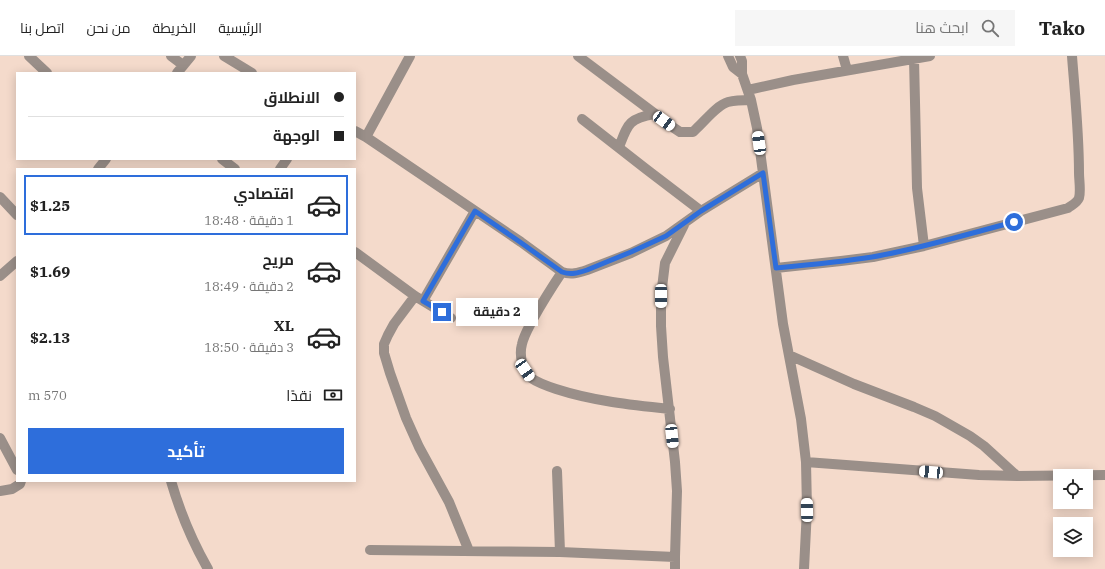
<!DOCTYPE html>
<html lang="ar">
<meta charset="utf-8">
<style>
:root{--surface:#fff;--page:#f6f6f6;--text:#222;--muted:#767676;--line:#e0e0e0;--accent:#2e6edb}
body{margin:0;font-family:"IBM Plex Serif",Cairo,serif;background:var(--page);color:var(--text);direction:rtl;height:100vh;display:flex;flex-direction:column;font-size:15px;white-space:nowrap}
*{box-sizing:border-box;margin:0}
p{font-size:13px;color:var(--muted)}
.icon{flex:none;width:22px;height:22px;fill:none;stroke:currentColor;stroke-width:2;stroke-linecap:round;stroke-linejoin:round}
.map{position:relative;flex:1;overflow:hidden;direction:ltr}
.sheet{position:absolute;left:16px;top:112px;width:340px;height:314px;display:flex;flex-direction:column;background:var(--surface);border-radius:0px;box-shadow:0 2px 10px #0003;direction:rtl}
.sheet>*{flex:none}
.guide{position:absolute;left:16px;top:16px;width:340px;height:88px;border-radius:0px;box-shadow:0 2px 10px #0003;direction:rtl;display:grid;align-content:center;height:88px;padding:0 12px;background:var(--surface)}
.buttons{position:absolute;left:1053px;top:413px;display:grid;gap:8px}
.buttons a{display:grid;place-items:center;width:40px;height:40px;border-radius:0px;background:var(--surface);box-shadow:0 2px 10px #0003;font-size:20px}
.end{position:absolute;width:18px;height:18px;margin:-9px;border:5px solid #2e6edb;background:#fff;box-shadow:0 0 0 2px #fff}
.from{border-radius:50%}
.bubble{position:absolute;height:28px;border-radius:0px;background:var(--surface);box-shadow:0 2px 10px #0003;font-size:13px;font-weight:700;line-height:28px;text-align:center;direction:rtl}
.car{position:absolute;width:12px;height:24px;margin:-12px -6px;border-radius:5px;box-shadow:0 0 3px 1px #0007;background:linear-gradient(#fff 24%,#345 0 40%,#fff 0 76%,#345 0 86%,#fff 0)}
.guide b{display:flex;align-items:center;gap:14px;height:38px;font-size:15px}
.guide b+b{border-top:1px solid var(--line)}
.guide i{width:10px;height:10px;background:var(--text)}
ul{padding:7px 0 0;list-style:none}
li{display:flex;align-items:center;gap:12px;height:60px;margin:0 8px 6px;padding:0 4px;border:2px solid transparent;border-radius:0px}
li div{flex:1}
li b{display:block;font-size:15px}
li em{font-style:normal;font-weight:700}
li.selected{border-color:var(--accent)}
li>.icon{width:36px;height:36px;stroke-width:1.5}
.pay{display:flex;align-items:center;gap:10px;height:44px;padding:0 12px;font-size:15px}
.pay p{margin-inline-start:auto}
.primary-button{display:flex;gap:8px;margin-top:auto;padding:8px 12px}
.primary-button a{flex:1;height:46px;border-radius:0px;background:var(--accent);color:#fff;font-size:16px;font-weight:700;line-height:46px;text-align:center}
header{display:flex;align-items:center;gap:24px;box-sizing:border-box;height:56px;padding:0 20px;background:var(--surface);border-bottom:1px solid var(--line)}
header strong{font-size:19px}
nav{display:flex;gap:22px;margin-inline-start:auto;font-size:14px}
.search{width:280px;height:36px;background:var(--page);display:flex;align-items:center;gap:10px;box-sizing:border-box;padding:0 14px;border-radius:0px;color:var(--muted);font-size:15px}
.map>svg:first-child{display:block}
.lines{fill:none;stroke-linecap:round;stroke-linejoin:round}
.minor{stroke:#9a8f89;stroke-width:10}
.route{stroke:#2e6edb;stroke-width:5}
</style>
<header>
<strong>Tako</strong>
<div class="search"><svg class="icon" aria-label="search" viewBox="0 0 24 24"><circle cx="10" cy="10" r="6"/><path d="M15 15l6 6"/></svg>ابحث هنا</div>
<nav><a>الرئيسية</a><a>الخريطة</a><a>من نحن</a><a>اتصل بنا</a></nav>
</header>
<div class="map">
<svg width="1105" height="513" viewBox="0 0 1105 513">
<rect width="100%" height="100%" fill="#f4dacb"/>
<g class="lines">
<path class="minor" d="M 29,0 L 47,17
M 171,0 L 183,9
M 224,0 L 252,17
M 578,0 L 674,72 L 680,76 L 693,76 L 696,73 C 705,65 717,49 728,46 C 736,44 744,44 751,44
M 728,0 L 733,11 L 742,18
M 740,0 L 742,5 L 742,18 L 751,44 L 757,72 L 783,268 L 801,363 L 806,406 L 807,453 L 804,513
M 843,0 L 847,14
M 914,3 L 917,132 L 924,190
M 177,17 L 191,0
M 748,34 L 793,24 L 930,0
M 582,63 L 646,113 L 701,155
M 355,75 L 366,81 L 521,186 L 562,216 C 571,219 578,217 587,214 L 631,197 L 666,180 L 701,155 L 763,117
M 366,81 L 410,0
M 619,91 C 628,68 628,63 654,58
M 222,103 L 235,113
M 98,113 L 106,103
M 280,113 L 287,103
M 0,141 L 17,159
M 355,196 L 415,240 L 451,262
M 776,212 L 841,205 L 873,201 L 924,190 L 1068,152 C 1072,149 1077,147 1079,142 C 1081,135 1079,124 1079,117 C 1079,78 1075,39 1072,0
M 562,216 C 552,231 542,247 533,263 C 529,271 524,279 522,288 C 519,299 522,314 531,322 C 538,327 547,330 556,333 C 593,345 631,349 670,353
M 0,220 L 17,205
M 415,240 L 394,268 L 388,279 L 384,288 L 384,297 L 390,317 L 406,362 L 419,391 L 449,446 L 469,495
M 423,245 L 475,155
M 789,299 L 854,328 L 914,351 L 935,360 L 970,380 L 984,390 L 1017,420
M 0,382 L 17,414
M 806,406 L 979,419 L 1017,420 L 1105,419
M 557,415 L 560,496
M 171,425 C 180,456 192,485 208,513
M 0,435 L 12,433 L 20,428 L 21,425
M 370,494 L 560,496 L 675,501
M 675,513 L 675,501 L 677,435 L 675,406 L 663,301 L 661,270 L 661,240 L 665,207 L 684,169"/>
</g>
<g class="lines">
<path class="route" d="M 442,256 L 423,245 L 475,155 L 520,186 L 562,216 C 571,219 578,217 587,214 L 631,196 L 666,180 L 701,155 L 763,117 L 776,212 C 808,209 840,206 872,201 C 920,193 967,178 1014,166"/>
</g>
</svg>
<div class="buttons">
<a><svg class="icon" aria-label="locate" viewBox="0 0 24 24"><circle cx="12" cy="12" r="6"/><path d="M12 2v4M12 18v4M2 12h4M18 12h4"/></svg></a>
<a><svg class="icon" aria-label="layers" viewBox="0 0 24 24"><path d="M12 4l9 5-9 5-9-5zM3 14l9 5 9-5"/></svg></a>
</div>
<i class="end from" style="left:1014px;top:166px"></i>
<i class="end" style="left:442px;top:256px"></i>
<div class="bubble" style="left:456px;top:242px;width:82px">2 دقيقة</div>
<i class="car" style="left:664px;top:65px;rotate:126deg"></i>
<i class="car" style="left:759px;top:87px;rotate:352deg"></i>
<i class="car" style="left:661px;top:240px;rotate:180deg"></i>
<i class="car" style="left:525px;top:314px;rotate:146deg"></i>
<i class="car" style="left:672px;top:380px;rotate:174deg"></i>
<i class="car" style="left:931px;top:416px;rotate:275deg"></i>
<i class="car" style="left:807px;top:454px;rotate:359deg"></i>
<div class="guide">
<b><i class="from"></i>الانطلاق</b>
<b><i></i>الوجهة</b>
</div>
<section class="sheet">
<ul>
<li class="selected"><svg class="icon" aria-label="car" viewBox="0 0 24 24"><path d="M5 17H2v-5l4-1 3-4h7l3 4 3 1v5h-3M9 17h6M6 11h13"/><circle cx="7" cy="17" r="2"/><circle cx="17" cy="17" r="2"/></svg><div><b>اقتصادي</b><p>1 دقيقة · 18:48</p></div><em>$1.25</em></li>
<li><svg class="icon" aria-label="car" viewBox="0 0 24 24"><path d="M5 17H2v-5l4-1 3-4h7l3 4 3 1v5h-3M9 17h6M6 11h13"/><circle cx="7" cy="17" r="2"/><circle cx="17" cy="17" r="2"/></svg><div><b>مريح</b><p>2 دقيقة · 18:49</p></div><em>$1.69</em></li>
<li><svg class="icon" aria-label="car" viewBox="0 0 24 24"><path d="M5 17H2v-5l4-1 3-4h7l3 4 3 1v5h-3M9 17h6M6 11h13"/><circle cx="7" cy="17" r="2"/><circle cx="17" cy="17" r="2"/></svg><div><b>XL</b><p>3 دقيقة · 18:50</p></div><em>$2.13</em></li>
</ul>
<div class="pay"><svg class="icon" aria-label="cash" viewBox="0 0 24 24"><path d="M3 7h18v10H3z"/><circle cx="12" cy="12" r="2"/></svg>نقدًا<p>570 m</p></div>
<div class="primary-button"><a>تأكيد</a></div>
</section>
</div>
